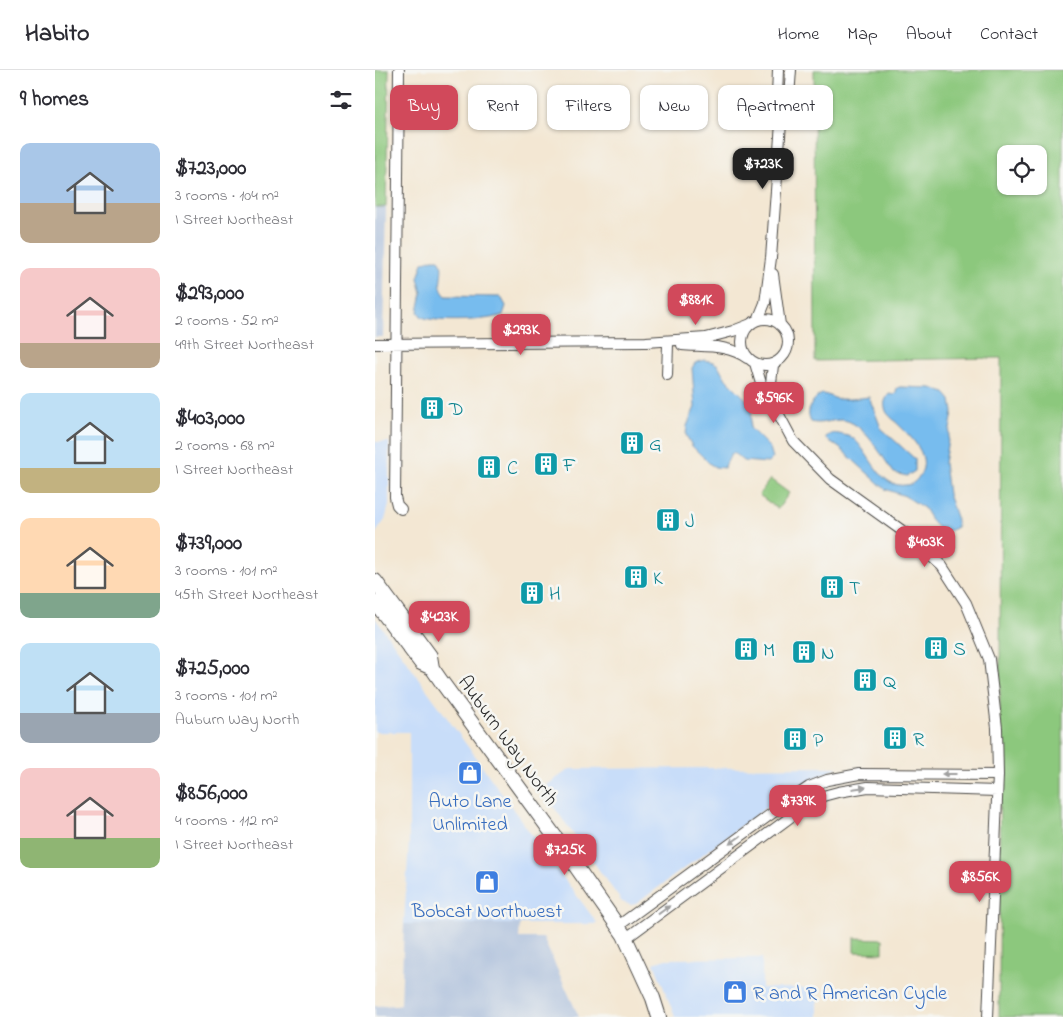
<!DOCTYPE html>
<meta charset="utf-8">
<style>
body{margin:0;font-family:"Indie Flower",sans-serif;background:#f7f7f7;color:#2b2b33;height:100vh;display:flex;flex-direction:column;font-size:19px;white-space:nowrap}
*{box-sizing:border-box;margin:0}
p{font-size:16px;color:#7c7c81}
.icon{flex:none;width:28px;height:28px;fill:none;stroke:currentColor;stroke-width:2;stroke-linecap:round;stroke-linejoin:round}
.map{position:relative;flex:1;overflow:hidden}
.panel{display:flex;flex-direction:column;background:#fff;width:375px}
.panel>*{flex:none}
.top-card{position:absolute;left:15px;top:15px;width:475px;height:45px;display:flex;gap:10px}
.fabs{position:absolute;left:622px;top:75px;display:grid;gap:10px}
.fabs a{display:grid;place-items:center;width:50px;height:50px;border-radius:10px;background:#fff;box-shadow:0 1px 4px #0004;font-size:25px}
.price{position:absolute;translate:-50% -42px;padding:0 11px;border-radius:10px;background:#d1495b;color:#fff;font-size:16px;line-height:32px;filter:drop-shadow(0 1px 2px #0008)}
.price::after{content:'';position:absolute;left:50%;top:30px;width:15px;height:11px;margin-left:-8px;background:inherit;clip-path:polygon(0 0,100% 0,50% 100%)}
.price.on{background:#222;color:#fff}
ul{padding:0;list-style:none}
li{display:flex;align-items:center;gap:15px;height:125px;padding:0 20px}
li span{display:grid;place-items:center;flex:none;width:140px;height:100px;border-radius:10px;color:#555}
li>.icon{margin-inline-start:auto}
span .icon{width:60px;height:60px;fill:#fffc;stroke-width:1}
li b{font-size:21px}
h2{display:flex;justify-content:space-between;align-items:center;height:60px;padding:0 20px;font-size:21px}
.tag{padding:0 18px;border-radius:10px;background:#fff;box-shadow:0 1px 4px #0004;font-size:18px;line-height:45px}
.tag.on{background:#d1495b;color:#fff}
header{display:flex;align-items:center;gap:30px;box-sizing:border-box;height:70px;padding:0 25px;background:#fff;border-bottom:1px solid #e1e1e2}
header strong{font-size:24px}
nav{display:flex;gap:28px;margin-inline-start:auto;font-size:18px}
main{display:flex;flex:1;min-height:0}
.map>svg:first-child{display:block}
.built{fill:#c8ddf9}
.industrial{fill:#b6c6de}
.green{fill:#8cc87d;stroke:#5c7a54;fill-rule:evenodd}
.water{fill:#77bcee;stroke:#51748c}
.lines{fill:none;stroke-linecap:round;stroke-linejoin:round}
.minor-casing{stroke:#494744;stroke-width:12}
.major-casing{stroke:#494744;stroke-width:16}
.minor{stroke:#fff;stroke-width:10}
.major{stroke:#fff;stroke-width:14}
.oneway{fill:#a0a0a0}
.labels{text-anchor:middle;stroke-width:5;stroke-linejoin:round;paint-order:stroke}
.culture-label{font-size:20px;fill:#0d838f;stroke:#f6f6f2;text-anchor:start}
.street-label{font-size:20px;fill:#2b2b2b;stroke:#f6f6f2}
.shop-label{font-size:20px;fill:#366cbe;stroke:#f6f6f2}
</style>
<header>
<strong>Habito</strong>
<nav><a>Home</a><a>Map</a><a>About</a><a>Contact</a></nav>
</header>
<main>
<section class="panel">
<h2>9 homes<svg class="icon" aria-label="filters" viewBox="0 0 24 24"><path d="M4 7h16M4 17h16"/><circle cx="9" cy="7" r="2"/><circle cx="15" cy="17" r="2"/></svg></h2>
<ul>
<li><span style="background:linear-gradient(#a9c7e8 60%,#b9a48a 0)"><svg class="icon" aria-label="home" viewBox="0 0 24 24"><path d="M3 11l9-7 9 7M6 9v11h12V9"/></svg></span><div><b>$723,000</b><p>3 rooms · 104 m²</p><p>I Street Northeast</p></div></li>
<li><span style="background:linear-gradient(#f6c9c9 75%,#b9a48a 0)"><svg class="icon" aria-label="home" viewBox="0 0 24 24"><path d="M3 11l9-7 9 7M6 9v11h12V9"/></svg></span><div><b>$293,000</b><p>2 rooms · 52 m²</p><p>49th Street Northeast</p></div></li>
<li><span style="background:linear-gradient(#bfe0f5 75%,#c2b280 0)"><svg class="icon" aria-label="home" viewBox="0 0 24 24"><path d="M3 11l9-7 9 7M6 9v11h12V9"/></svg></span><div><b>$403,000</b><p>2 rooms · 68 m²</p><p>I Street Northeast</p></div></li>
<li><span style="background:linear-gradient(#ffd9b3 75%,#7fa58c 0)"><svg class="icon" aria-label="home" viewBox="0 0 24 24"><path d="M3 11l9-7 9 7M6 9v11h12V9"/></svg></span><div><b>$739,000</b><p>3 rooms · 101 m²</p><p>45th Street Northeast</p></div></li>
<li><span style="background:linear-gradient(#bfe0f5 70%,#9aa5b1 0)"><svg class="icon" aria-label="home" viewBox="0 0 24 24"><path d="M3 11l9-7 9 7M6 9v11h12V9"/></svg></span><div><b>$725,000</b><p>3 rooms · 101 m²</p><p>Auburn Way North</p></div></li>
<li><span style="background:linear-gradient(#f6c9c9 70%,#8fb573 0)"><svg class="icon" aria-label="home" viewBox="0 0 24 24"><path d="M3 11l9-7 9 7M6 9v11h12V9"/></svg></span><div><b>$856,000</b><p>4 rooms · 112 m²</p><p>I Street Northeast</p></div></li>
</ul>
</section>
<div class="map">
<svg width="688" height="947" viewBox="0 0 688 947">
<rect width="100%" height="100%" fill="#f6f6f2"/>
<filter id="ink" filterUnits="userSpaceOnUse"><feTurbulence type="fractalNoise" baseFrequency=".02" numOctaves="2"/><feDisplacementMap in="SourceGraphic" scale="10" xChannelSelector="R" yChannelSelector="G"/><feConvolveMatrix kernelMatrix="1 2 1 2 8 2 1 2 1" color-interpolation-filters="sRGB"/></filter>
<filter id="wash" filterUnits="userSpaceOnUse"><feTurbulence type="fractalNoise" baseFrequency=".0096" numOctaves="4" result="noise"/><feDisplacementMap in="SourceGraphic" scale="20" xChannelSelector="R" yChannelSelector="G"/><feGaussianBlur stdDeviation="1.12" result="paint"/><feColorMatrix in="noise" values="0 0 0 0 0 0 0 0 0 0 0 0 0 0 0 0 0 1.4 0 .05"/><feComposite in="paint" operator="in"/></filter>
<g filter="url(#wash)">
<rect width="100%" height="100%" fill="#f3e7d3"/>
<!-- built -->
<path class="built" d="M0 372H14V435L10 450 0 464Z
M0 548 161 771 223 854H29L34 771V662H0Z
M463 697 408 725 261 834 256 835 247 832 166 719 195 699Z
M387 888V918H443V947H300L279 893 291 889Z"/>
<!-- industrial -->
<path class="industrial" d="M0 137H11L8 267H0Z
M29 854H145L144 868H168L204 947H0V936L26 935Z"/>
<!-- green -->
<path class="green" d="M0 0H14L11 137H0Z
M439 0H688V947H624L626 288 440 291ZM631 84H664V116H631Z
M395 409 414 423 403 439 384 425Z
M479 868 508 869V883L479 882Z"/>
<!-- water -->
<path class="water" d="M57 189H64C72 201 59 214 71 226L126 227 131 236 128 245C113 251 61 253 47 247L43 242 47 223 43 208 48 193Z
M329 290 338 292 343 295 351 309 374 332 377 343 375 358 395 378 398 388 393 393 368 391 359 383 356 384 349 398 340 397 335 394 317 376 311 365 312 356 320 337 317 298 320 293Z
M525 317 557 318 570 323 576 330 578 342 569 393 573 424 581 447 582 457 574 461 565 460 558 453 549 438 530 426 510 419 466 379 450 368C455 363 459 363 464 364 469 365 475 366 479 369 495 383 505 419 531 415 536 415 540 412 543 408 562 384 527 360 512 343 508 335 509 331 514 324L519 325 521 323 522 318Z
M447 324C453 324 457 328 463 329 473 330 484 328 494 327L506 358 540 389V401L532 406 519 403C507 387 488 350 466 350 456 350 445 355 436 352 430 341 437 329 447 324Z"/>
</g>
<g filter="url(#ink)">
<g class="lines">
<defs>
<path id="minor" d="M24 0 20 427 22 435 26 439
M407 49 414 27 416 0
M398 204 405 255
M367 272a23 23 0 1 1 46 0a23 23 0 1 1-46 0Z
M383 250 390 233 396 188 406 53 402 26 403 0
M0 274 271 272 331 268 358 261 376 254
M307 275C329 277 353 274 372 288
M380 293 392 334 402 341 396 313 398 295
M292 305 293 274
M402 341 418 371 455 409 529 462 567 496 591 533 614 589 622 658 623 705 613 947
M243 856 418 728 434 717 452 710 484 704 623 705
M250 869 425 740 448 726 463 722 493 717 622 721"/>
<path id="major" d="M0 511 55 586 57 598 66 611 186 775 249 865 278 928 284 947
M0 532 46 593 57 598"/>
</defs>
<!-- minor casing -->
<use href="#minor" class="minor-casing"/>
<!-- major casing -->
<use href="#major" class="major-casing"/>
<!-- minor -->
<use href="#minor" class="minor"/>
<!-- major -->
<use href="#major" class="major"/>
</g>
<!-- one-way arrows -->
<defs><path id="oneway-solid" d="M-6-.8H1V-3.2L6.5 0L1 3.2V.8H-6Z" transform="scale(1.25)"/></defs>
<g class="oneway">
<use href="#oneway-solid" transform="translate(574 704) rotate(180)"/>
<use href="#oneway-solid" transform="translate(484 718) rotate(-7)"/>
<use href="#oneway-solid" transform="translate(360 770) rotate(144)"/>
<use href="#oneway-solid" transform="translate(289 840) rotate(-36)"/>
</g>
</g>
<!-- icons -->
<defs>
<symbol id="building-square" viewBox="-11 -11 22 22"><rect x="-9" y="-9" width="18" height="18" rx="4" fill="#0f9aa8" stroke="#f6f6f2"/><path d="M-4-6H4V6H1V3H-1V6H-4ZM-2.5-4.3h1.7v1.8h-1.7ZM.8-4.3h1.7v1.8H.8ZM-2.5-1h1.7V.8h-1.7ZM.8-1h1.7V.8H.8Z" fill="#fff"/></symbol>
<symbol id="shop-square" viewBox="-11 -11 22 22"><rect x="-9" y="-9" width="18" height="18" rx="4" fill="#3f7fe0" stroke="#f6f6f2"/><path d="M-5-2.5h2.3a2.7 3.5 0 0 1 5.4 0H5L5.5 6h-11ZM-1.5-2.5h3a1.5 2.3 0 0 0-3 0Z" fill="#fff"/></symbol>
</defs>
<g fill-rule="evenodd">
<use href="#building-square" x="43" y="324" width="28" height="28"/>
<use href="#building-square" x="243" y="359" width="28" height="28"/>
<use href="#building-square" x="157" y="380" width="28" height="28"/>
<use href="#building-square" x="100" y="383" width="28" height="28"/>
<use href="#building-square" x="279" y="436" width="28" height="28"/>
<use href="#building-square" x="247" y="493" width="28" height="28"/>
<use href="#building-square" x="443" y="503" width="28" height="28"/>
<use href="#building-square" x="143" y="509" width="28" height="28"/>
<use href="#building-square" x="547" y="564" width="28" height="28"/>
<use href="#building-square" x="357" y="565" width="28" height="28"/>
<use href="#building-square" x="415" y="568" width="28" height="28"/>
<use href="#building-square" x="476" y="596" width="28" height="28"/>
<use href="#building-square" x="506" y="654" width="28" height="28"/>
<use href="#building-square" x="406" y="655" width="28" height="28"/>
<use href="#shop-square" x="81" y="689" width="28" height="28"/>
<use href="#shop-square" x="98" y="798" width="28" height="28"/>
<use href="#shop-square" x="346" y="908" width="28" height="28"/>
</g>
<g class="labels">
<!-- culture labels -->
<g class="culture-label">
<text x="74" y="345">D</text>
<text x="274" y="380">G</text>
<text x="188" y="401">F</text>
<text x="132" y="404">C</text>
<text x="310" y="457">J</text>
<text x="278" y="514">K</text>
<text x="474" y="524">T</text>
<text x="174" y="530">H</text>
<text x="578" y="585">S</text>
<text x="388" y="586">M</text>
<text x="446" y="589">N</text>
<text x="508" y="617">Q</text>
<text x="538" y="675">R</text>
<text x="438" y="676">P</text>
</g>
<!-- street labels -->
<g class="street-label">
<text transform="translate(134 670) rotate(54)" y="7">Auburn Way North</text>
</g>
<!-- shop labels -->
<g class="shop-label">
<text x="95" y="737">Auto Lane<tspan x="95" dy="23">Unlimited</tspan></text>
<text x="112" y="847">Bobcat Northwest</text>
<text x="378" y="929" text-anchor="start">R and R American Cycle</text>
</g>
</g>
</svg>
<div class="fabs">
<a><svg class="icon" aria-label="locate" viewBox="0 0 24 24"><circle cx="12" cy="12" r="6"/><path d="M12 2v4M12 18v4M2 12h4M18 12h4"/></svg></a>
</div>
<b class="price on" style="left:388px;top:120px">$723K</b>
<b class="price" style="left:321px;top:256px">$881K</b>
<b class="price" style="left:146px;top:286px">$293K</b>
<b class="price" style="left:399px;top:354px">$596K</b>
<b class="price" style="left:550px;top:498px">$403K</b>
<b class="price" style="left:64px;top:573px">$423K</b>
<b class="price" style="left:423px;top:757px">$739K</b>
<b class="price" style="left:190px;top:806px">$725K</b>
<b class="price" style="left:605px;top:833px">$856K</b>
<div class="top-card">
<a class="tag on">Buy</a>
<a class="tag">Rent</a>
<a class="tag">Filters</a>
<a class="tag">New</a>
<a class="tag">Apartment</a>
</div>
</div>
</main>
